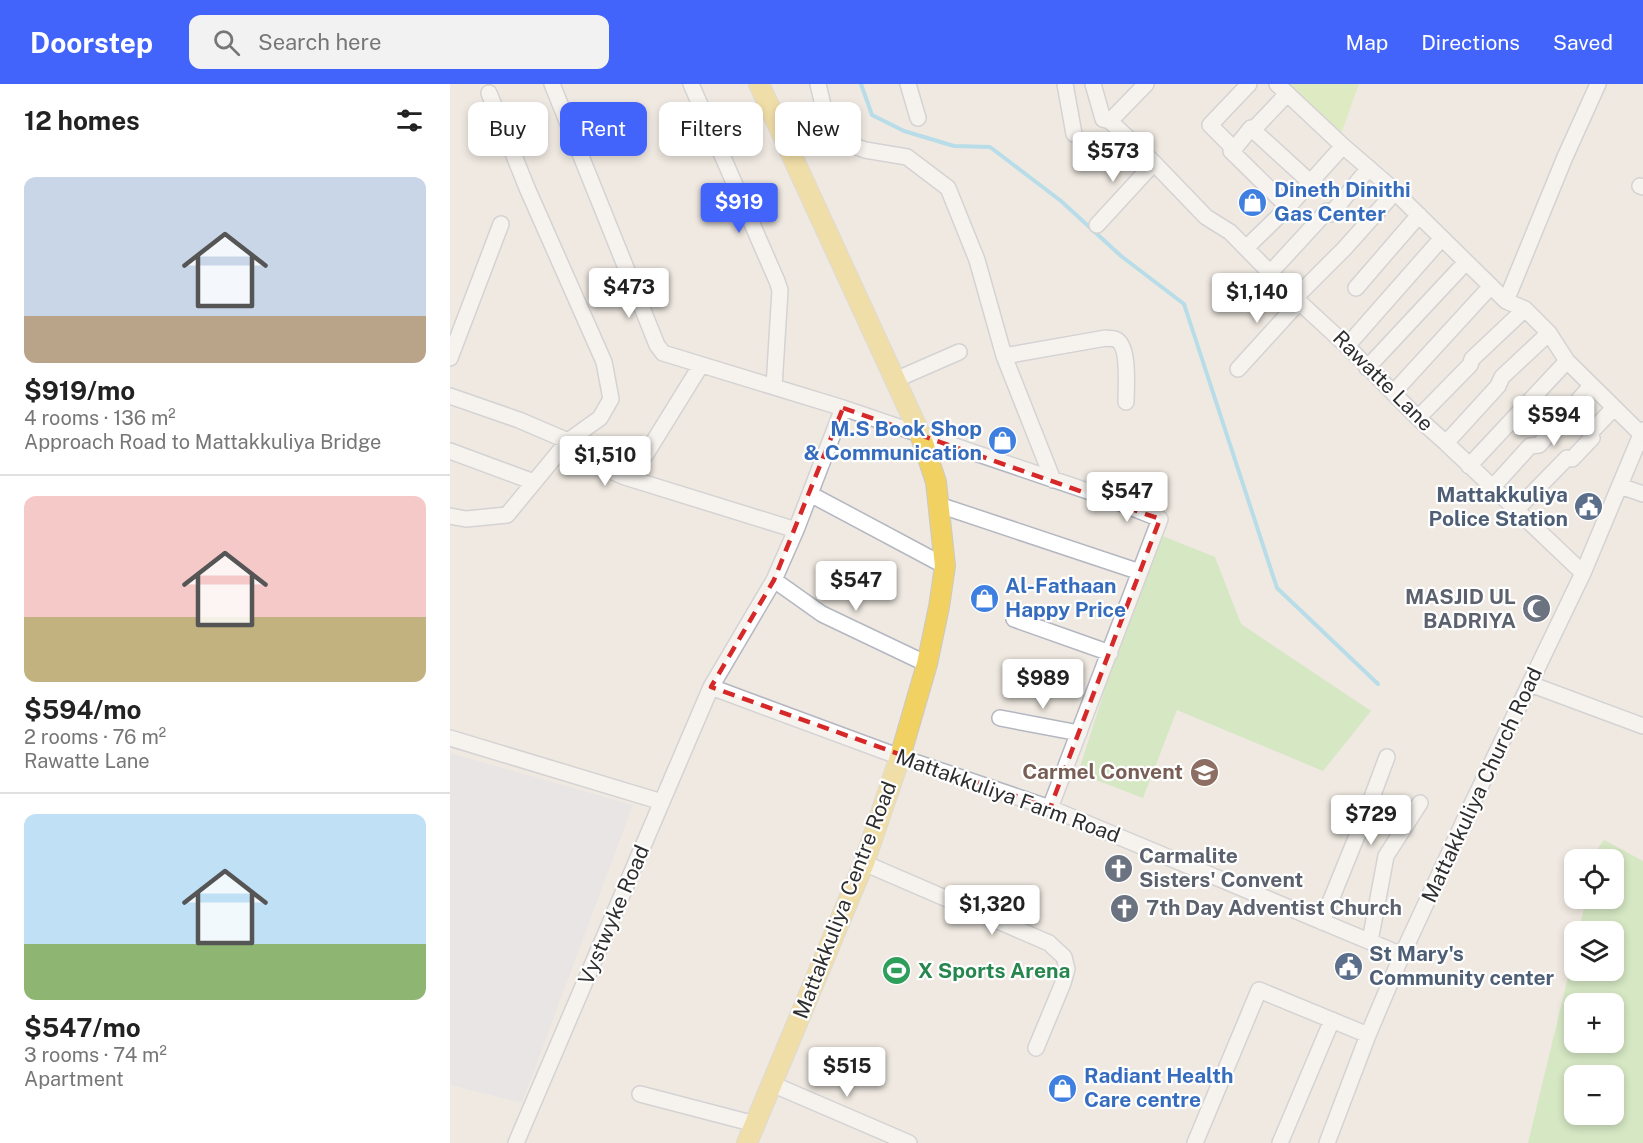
<!DOCTYPE html>
<meta charset="utf-8">
<style>
body{margin:0;font-family:"Public Sans",sans-serif;background:#f2f2f2;color:#222;height:100vh;display:flex;flex-direction:column;font-size:22px;white-space:nowrap}
*{box-sizing:border-box;margin:0}
p{font-size:20px;color:#767676}
.icon{flex:none;width:33px;height:33px;fill:none;stroke:currentColor;stroke-width:2;stroke-linecap:round;stroke-linejoin:round}
.map{position:relative;flex:1;overflow:hidden}
.panel{display:flex;flex-direction:column;background:#fff;width:450px}
.panel>*{flex:none}
.top-card{position:absolute;left:18px;top:18px;width:570px;height:54px;display:flex;gap:12px}
.controls{position:absolute;left:1114px;top:765px;display:grid;gap:12px}
.controls a{display:grid;place-items:center;width:60px;height:60px;border-radius:12px;background:#fff;box-shadow:0 3px 9px #0003;font-size:30px}
.price{position:absolute;translate:-50% -51px;padding:0 14px;border-radius:6px;background:#fff;color:#222;font-size:20px;line-height:39px;filter:drop-shadow(0 2px 3px #0008)}
.price::after{content:'';position:absolute;left:50%;top:36px;width:18px;height:14px;margin-left:-9px;background:inherit;clip-path:polygon(0 0,100% 0,50% 100%)}
.price.on{background:#4264fb;color:#fff}
ul{padding:0;list-style:none}
li{display:grid;align-content:center;gap:12px;height:318px;padding:0 24px}
li+li{border-top:2px solid #e0e0e0}
li span{display:grid;place-items:center;height:186px;border-radius:12px;color:#555}
li>.icon{margin-inline-start:auto}
span .icon{width:108px;height:108px;fill:#fffc;stroke-width:1}
li b{font-size:26px}
h2{display:flex;justify-content:space-between;align-items:center;height:72px;padding:0 24px;font-size:26px}
.chip{padding:0 21px;border-radius:12px;background:#fff;box-shadow:0 3px 9px #0003;font-size:21px;line-height:54px}
.chip.on{background:#4264fb;color:#fff}
header{display:flex;align-items:center;gap:36px;box-sizing:border-box;height:84px;padding:0 30px;background:#4264fb;color:#fff}
header strong{font-size:28px}
nav{display:flex;gap:33px;margin-inline-start:auto;font-size:21px}
.search{width:420px;height:54px;background:#f2f2f2;display:flex;align-items:center;gap:15px;box-sizing:border-box;padding:0 21px;border-radius:12px;color:#767676;font-size:22px}
main{display:flex;flex:1;min-height:0}
.map>svg:first-child{display:block}
.industrial{fill:#e3e1e8}
.green{fill:#b6e59e;fill-rule:evenodd}
.pitch{fill:#c9ec9a}
.lines{fill:none;stroke-linecap:round;stroke-linejoin:round}
.stream{stroke:#75cff0;stroke-width:4}
.minor-casing{stroke:#b4b7c1;stroke-width:18}
.major-casing{stroke:#c9c9c9;stroke-width:22}
.minor{stroke:#fff;stroke-width:15}
.major{stroke:#f2d163;stroke-width:20}
.marked{fill:none;stroke:#d62828;stroke-width:4.5;stroke-dasharray:12 8;stroke-linejoin:round}
.labels{text-anchor:middle;stroke-width:4.5;stroke-linejoin:round;paint-order:stroke}
.shop-label{font-size:21px;font-weight:bold;fill:#366cbe;stroke:#fff;text-anchor:start}
.street-label{font-size:21px;fill:#2e2e2e;stroke:#fff}
.service-label{font-size:21px;font-weight:bold;fill:#4e5e75;stroke:#fff;text-anchor:end}
.worship-label{font-size:21px;font-weight:bold;fill:#5b616d;stroke:#fff;text-anchor:start}
.education-label{font-size:21px;font-weight:bold;fill:#785e54;stroke:#fff;text-anchor:end}
.leisure-label{font-size:21px;font-weight:bold;fill:#27864d;stroke:#fff;text-anchor:start}
</style>
<header>
<strong>Doorstep</strong>
<div class="search"><svg class="icon" aria-label="search" viewBox="0 0 24 24"><circle cx="10" cy="10" r="6"/><path d="M15 15l6 6"/></svg>Search here</div>
<nav><a>Map</a><a>Directions</a><a>Saved</a></nav>
</header>
<main>
<section class="panel">
<h2>12 homes<svg class="icon" aria-label="filters" viewBox="0 0 24 24"><path d="M4 7h16M4 17h16"/><circle cx="9" cy="7" r="2"/><circle cx="15" cy="17" r="2"/></svg></h2>
<ul>
<li><span style="background:linear-gradient(#c9d6e8 75%,#b9a48a 0)"><svg class="icon" aria-label="home" viewBox="0 0 24 24"><path d="M3 11l9-7 9 7M6 9v11h12V9"/></svg></span><div><b>$919/mo</b><p>4 rooms · 136 m²</p><p>Approach Road to Mattakkuliya Bridge</p></div></li>
<li><span style="background:linear-gradient(#f6c9c9 65%,#c2b280 0)"><svg class="icon" aria-label="home" viewBox="0 0 24 24"><path d="M3 11l9-7 9 7M6 9v11h12V9"/></svg></span><div><b>$594/mo</b><p>2 rooms · 76 m²</p><p>Rawatte Lane</p></div></li>
<li><span style="background:linear-gradient(#bfe0f5 70%,#8fb573 0)"><svg class="icon" aria-label="home" viewBox="0 0 24 24"><path d="M3 11l9-7 9 7M6 9v11h12V9"/></svg></span><div><b>$547/mo</b><p>3 rooms · 74 m²</p><p>Apartment</p></div></li>
</ul>
</section>
<div class="map">
<svg width="1193" height="1059" viewBox="0 0 1193 1059">
<rect width="100%" height="100%" fill="#efe9e1"/>
<!-- industrial -->
<path class="industrial" d="M0 669 183 721 72 1019 0 1001Z"/>
<!-- green -->
<path class="green" d="M705 449 765 473 791 540 921 627 873 687 727 626 693 714 628 689Z
M1154 756 1193 777V1059H1078L1125 864V886H1164V848L1129 847 1136 815 1164 814V776L1145 775 1148 764ZM1125 920H1164V958H1125ZM1125 992H1164V1030H1125Z"/>
<!-- pitch -->
<path class="pitch" d="M834 0H909L891 50Z"/>
<g class="lines">
<!-- stream -->
<path class="stream" d="M411 0 422 31 454 47 504 62 540 63 611 117 671 172 734 220 827 504 928 600"/>
<defs>
<path id="minor" d="M102 0 207 261 213 269 393 324 655 413 710 435 600 724
M241 0 327 197 330 206 324 303
M368 0 373 21 382 38 396 59 415 66 457 73 498 104 527 176 554 272 603 396
M458 0 468 34
M615 0 624 50
M643 0 653 35 660 37 704 79 756 133 780 148 845 214 897 262 968 334 996 359 1133 489
M799 0 760 41 784 65 801 44 803 46 837 10
M827 0 893 62 937 100 1056 217 1075 225 1099 249 1117 277 1191 350
M660 37 696 0
M803 46 860 98
M784 65 781 67 838 123
M1190 102 1193 103
M647 141 704 79
M796 164 838 123 893 62
M820 189 877 127 881 130 919 84
M906 204 969 131
M845 214 894 165 945 108
M1056 217 1115 73 1148 0
M897 262 992 154
M554 272 656 254C659 255 662 254 665 255 680 260 676 305 676 318
M0 274 51 140
M917 284 1016 178
M788 285 850 217
M445 296 509 268
M943 309 1041 202
M0 312 69 336 118 357 150 334 161 315 154 278 77 104 39 9
M968 334 1020 281 1022 275 1075 225
M996 359 1048 302 1052 293 1099 249
M0 367 84 398
M1019 382 1117 277
M175 393 196 370 251 281
M1170 402 1193 410
M1042 404 1080 362 1089 361 1141 302
M360 410 495 482
M489 421 690 488
M1066 426 1117 374 1122 375 1142 354 1140 349 1164 324
M0 432 16 435 57 431 118 357 142 379 175 393 346 446
M324 496 372 530 477 580
M564 535 660 569
M1080 600 1193 642
M261 603 450 673 600 724 952 871
M550 634 629 649
M0 654 212 718
M414 779 599 859 614 873 617 885 613 899 586 964
M872 838 915 732 937 673
M920 857 936 772 970 719
M322 1000 459 1059
M190 1010 305 1040
M66 1059 261 603 324 496 346 446 393 324
M745 1059 809 906 918 951
M830 1059 882 936
M877 1059 918 951 952 871 1021 722 1133 489 1193 346"/>
<path id="major" d="M297 1059 414 779 450 673 477 580 489 523 495 482 486 398 470 350 309 0"/>
</defs>
<!-- minor casing -->
<use href="#minor" class="minor-casing"/>
<!-- major casing -->
<use href="#major" class="major-casing"/>
<!-- minor -->
<use href="#minor" class="minor"/>
<!-- major -->
<use href="#major" class="major"/>
</g>
<!-- marked area -->
<path d="M0 0H1193V1059H0ZM393 324 710 435 600 724 261 603 324 496Z" fill="#efe9e1" fill-opacity=".55" fill-rule="evenodd"/>
<path class="marked" d="M393 324 710 435 600 724 261 603 324 496Z"/>
<!-- icons -->
<defs>
<symbol id="shop-disc" viewBox="-11 -11 22 22"><circle r="9.5" fill="#3f7fe0" stroke="#fff"/><path d="M-5-2.5h2.3a2.7 3.5 0 0 1 5.4 0H5L5.5 6h-11ZM-1.5-2.5h3a1.5 2.3 0 0 0-3 0Z" fill="#fff"/></symbol>
<symbol id="civic-disc" viewBox="-11 -11 22 22"><circle r="9.5" fill="#5c6f8a" stroke="#fff"/><path d="M-.6-6.5H3V-4.5H.6V-3L4-1V1h2V6H-6V1h2V-1L-.6-3ZM-1.2 2.5V6h2.4V2.5Z" fill="#fff"/></symbol>
<symbol id="mosque-disc" viewBox="-11 -11 22 22"><circle r="9.5" fill="#6b7280" stroke="#fff"/><path d="M3.5-4.9A6 6 0 1 0 3.5 4.9A5 5 0 1 1 3.5-4.9Z" fill="#fff"/></symbol>
<symbol id="school-disc" viewBox="-11 -11 22 22"><circle r="9.5" fill="#8d6e63" stroke="#fff"/><path d="M0-5L7-2L0 1L-7-2ZM-4 1L0 2.5L4 1V4Q0 6-4 4Z" fill="#fff"/></symbol>
<symbol id="church-disc" viewBox="-11 -11 22 22"><circle r="9.5" fill="#6b7280" stroke="#fff"/><path d="M-1.2-6h2.4v3.5h3.3v2.4h-3.3V6h-2.4V-.1h-3.3v-2.4h3.3Z" fill="#fff"/></symbol>
<symbol id="stadium-disc" viewBox="-11 -11 22 22"><circle r="9.5" fill="#2e9e5b" stroke="#fff"/><path d="M0-5a6.5 5 0 1 0 0 10a6.5 5 0 1 0 0-10ZM-3.5-1.8h7v3.6h-7Z" fill="#fff"/></symbol>
</defs>
<g fill-rule="evenodd">
<use href="#shop-disc" x="786" y="102" width="33" height="33"/>
<use href="#shop-disc" x="536" y="340" width="33" height="33"/>
<use href="#civic-disc" x="1122" y="406" width="33" height="33"/>
<use href="#shop-disc" x="518" y="498" width="33" height="33"/>
<use href="#mosque-disc" x="1070" y="508" width="33" height="33"/>
<use href="#school-disc" x="738" y="672" width="33" height="33"/>
<use href="#church-disc" x="652" y="768" width="33" height="33"/>
<use href="#church-disc" x="658" y="808" width="33" height="33"/>
<use href="#civic-disc" x="882" y="866" width="33" height="33"/>
<use href="#stadium-disc" x="430" y="870" width="33" height="33"/>
<use href="#shop-disc" x="596" y="988" width="33" height="33"/>
</g>
<g class="labels">
<!-- shop labels -->
<g class="shop-label">
<text x="824" y="113">Dineth Dinithi<tspan x="824" dy="24">Gas Center</tspan></text>
<text x="532" y="352" text-anchor="end">M.S Book Shop<tspan x="532" dy="24">&amp; Communication</tspan></text>
<text x="555" y="509">Al-Fathaan<tspan x="555" dy="24">Happy Price</tspan></text>
<text x="634" y="999">Radiant Health<tspan x="634" dy="24">Care centre</tspan></text>
</g>
<!-- street labels -->
<g class="street-label">
<text transform="translate(933 297) rotate(45)" y="7">Rawatte Lane</text>
<text transform="translate(1032 701) rotate(-65)" y="7">Mattakkuliya Church Road</text>
<text transform="translate(558 712) rotate(20)" y="7">Mattakkuliya Farm Road</text>
<text transform="translate(395 816) rotate(-69)" y="7">Mattakkuliya Centre Road</text>
<text transform="translate(164 831) rotate(-67)" y="7">Vystwyke Road</text>
</g>
<!-- service labels -->
<g class="service-label">
<text x="1118" y="418">Mattakkuliya<tspan x="1118" dy="24">Police Station</tspan></text>
<text x="919" y="877" text-anchor="start">St Mary's<tspan x="919" dy="24">Community center</tspan></text>
</g>
<!-- worship labels -->
<g class="worship-label">
<text x="1066" y="520" text-anchor="end">MASJID UL<tspan x="1066" dy="24">BADRIYA</tspan></text>
<text x="689" y="779">Carmalite<tspan x="689" dy="24">Sisters' Convent</tspan></text>
<text x="696" y="831">7th Day Adventist Church</text>
</g>
<!-- education labels -->
<g class="education-label">
<text x="733" y="695">Carmel Convent</text>
</g>
<!-- leisure labels -->
<g class="leisure-label">
<text x="468" y="894">X Sports Arena</text>
</g>
</g>
</svg>
<div class="controls">
<a><svg class="icon" aria-label="locate" viewBox="0 0 24 24"><circle cx="12" cy="12" r="6"/><path d="M12 2v4M12 18v4M2 12h4M18 12h4"/></svg></a>
<a><svg class="icon" aria-label="layers" viewBox="0 0 24 24"><path d="M12 4l9 5-9 5-9-5zM3 14l9 5 9-5"/></svg></a>
<a>+</a>
<a>−</a>
</div>
<b class="price" style="left:663px;top:99px">$573</b>
<b class="price on" style="left:289px;top:150px">$919</b>
<b class="price" style="left:179px;top:235px">$473</b>
<b class="price" style="left:807px;top:240px">$1,140</b>
<b class="price" style="left:1104px;top:363px">$594</b>
<b class="price" style="left:155px;top:403px">$1,510</b>
<b class="price" style="left:677px;top:439px">$547</b>
<b class="price" style="left:406px;top:528px">$547</b>
<b class="price" style="left:593px;top:626px">$989</b>
<b class="price" style="left:921px;top:762px">$729</b>
<b class="price" style="left:542px;top:852px">$1,320</b>
<b class="price" style="left:397px;top:1014px">$515</b>
<div class="top-card">
<a class="chip">Buy</a>
<a class="chip on">Rent</a>
<a class="chip">Filters</a>
<a class="chip">New</a>
</div>
</div>
</main>
